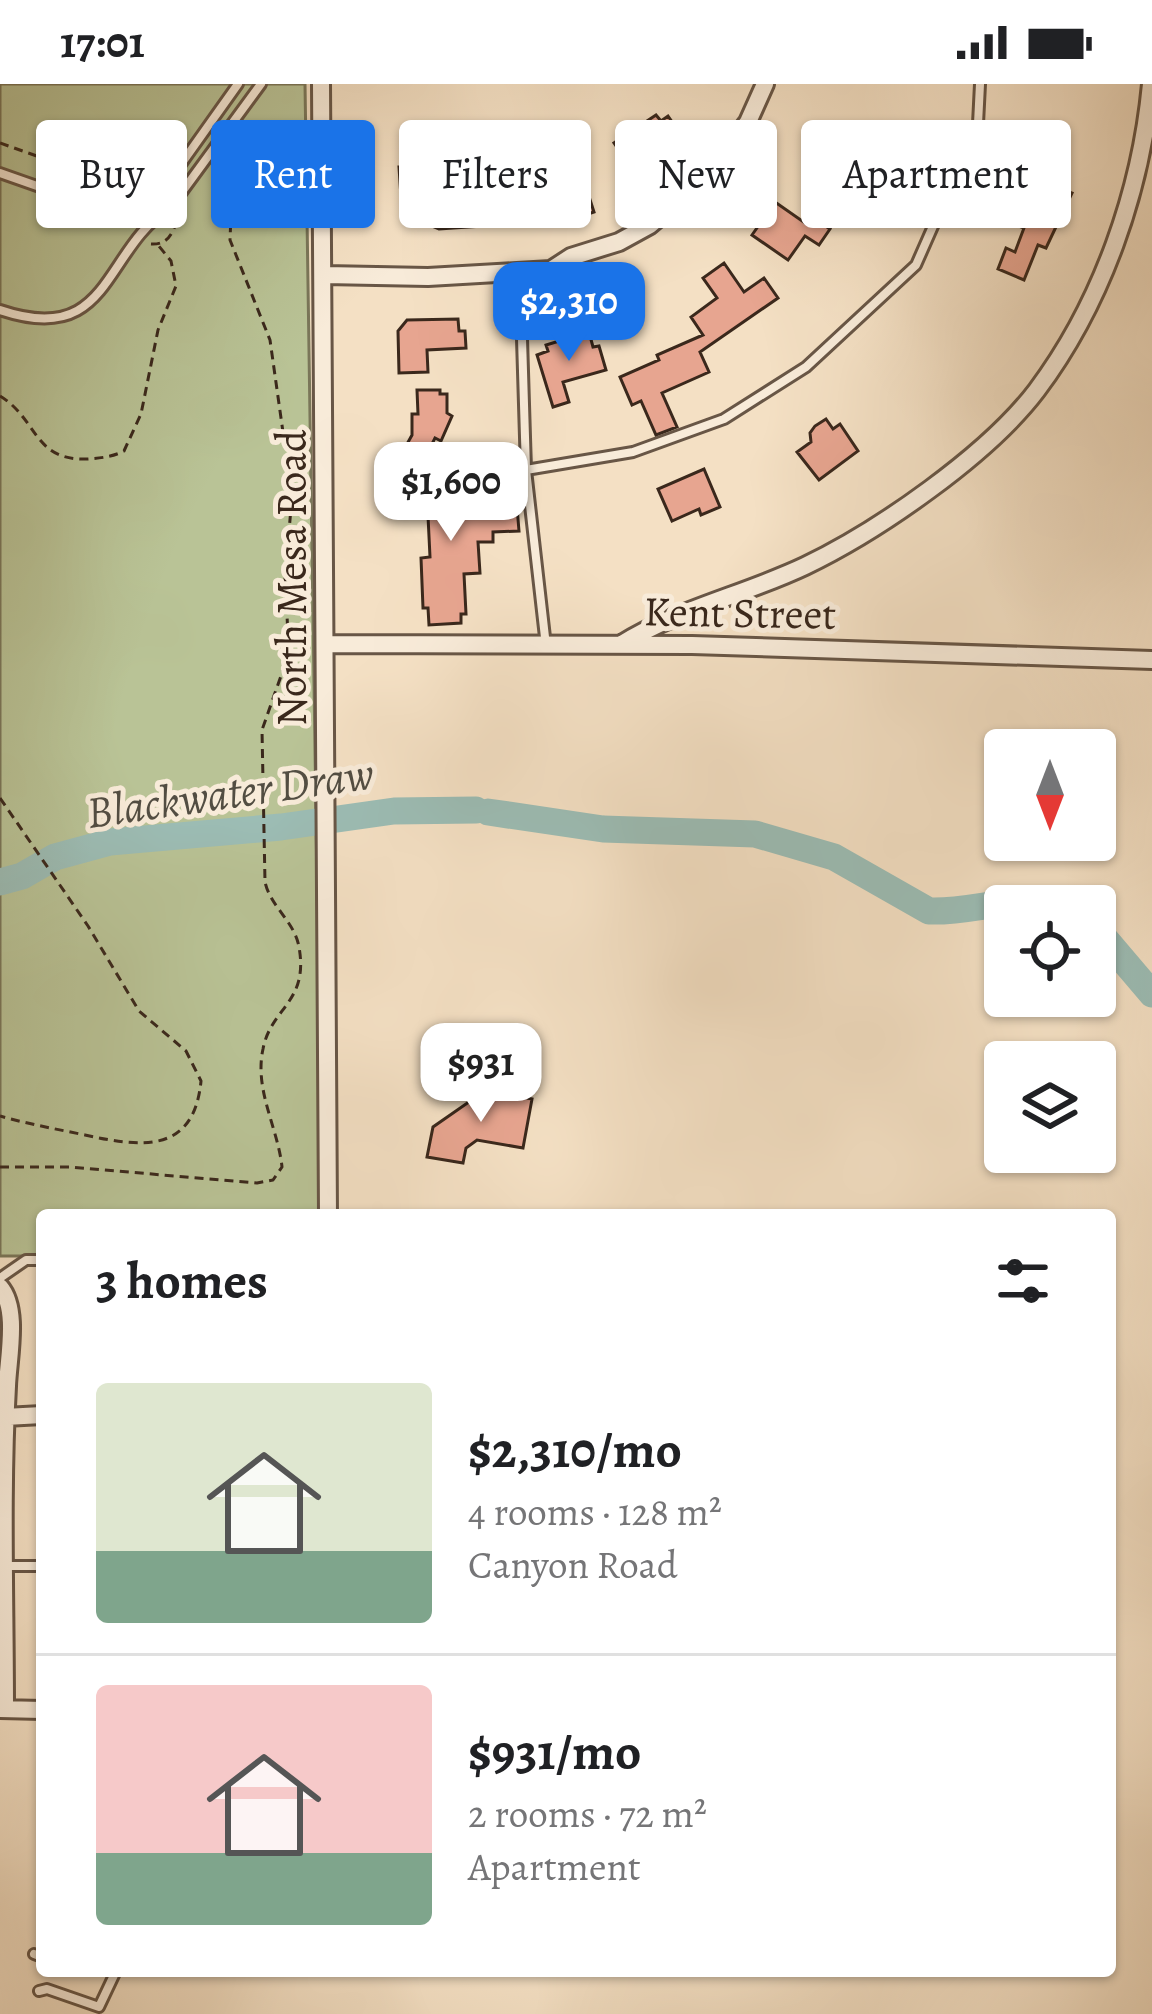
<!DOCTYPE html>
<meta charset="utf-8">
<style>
body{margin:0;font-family:Alegreya,serif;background:#f2f2f2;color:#202124;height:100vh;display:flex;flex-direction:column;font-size:45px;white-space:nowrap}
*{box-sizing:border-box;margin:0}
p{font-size:39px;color:#757577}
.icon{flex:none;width:66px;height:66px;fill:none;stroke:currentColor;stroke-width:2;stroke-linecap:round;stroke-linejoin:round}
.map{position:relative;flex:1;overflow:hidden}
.sheet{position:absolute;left:36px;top:1125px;width:1080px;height:768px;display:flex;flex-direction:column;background:#fff;border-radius:12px;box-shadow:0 3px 9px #0004}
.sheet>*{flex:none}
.guide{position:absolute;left:36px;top:36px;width:1080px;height:108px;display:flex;gap:24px}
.needle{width:78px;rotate:180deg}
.controls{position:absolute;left:984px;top:645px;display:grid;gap:24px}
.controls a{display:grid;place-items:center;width:132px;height:132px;border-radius:12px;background:#fff;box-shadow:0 3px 9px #0004;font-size:60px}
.price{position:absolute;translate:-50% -102px;padding:0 27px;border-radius:24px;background:#fff;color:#222;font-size:39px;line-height:78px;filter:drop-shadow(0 3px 6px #0008)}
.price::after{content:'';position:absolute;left:50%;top:72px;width:36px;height:27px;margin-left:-18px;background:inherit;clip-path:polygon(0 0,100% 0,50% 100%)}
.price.current{background:#1a73e8;color:#fff}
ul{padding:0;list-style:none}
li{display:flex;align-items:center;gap:36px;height:300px;padding:0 60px}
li+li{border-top:3px solid #e0e0e0}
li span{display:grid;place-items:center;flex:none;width:336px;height:240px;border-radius:12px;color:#555}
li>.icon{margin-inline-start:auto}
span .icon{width:144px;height:144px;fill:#fffc;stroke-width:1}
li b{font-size:51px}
h2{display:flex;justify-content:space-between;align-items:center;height:144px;padding:0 60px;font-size:51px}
.chip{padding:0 42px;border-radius:12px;background:#fff;box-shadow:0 3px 9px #0004;font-size:42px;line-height:108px}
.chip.current{background:#1a73e8;color:#fff}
.status{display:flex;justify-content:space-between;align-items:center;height:84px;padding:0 60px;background:#fff;direction:ltr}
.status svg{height:33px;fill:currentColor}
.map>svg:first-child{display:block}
.green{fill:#b9c396;stroke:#7a7659;stroke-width:3}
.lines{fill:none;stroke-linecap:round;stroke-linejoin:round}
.river{stroke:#9cbdb5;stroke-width:27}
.building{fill:#e7a590;stroke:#3a281c;stroke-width:3}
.lane-casing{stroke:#685646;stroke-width:14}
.street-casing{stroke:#685646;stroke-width:22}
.path{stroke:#3a281c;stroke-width:3;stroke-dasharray:9 6;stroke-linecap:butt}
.lane{stroke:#f8ebd9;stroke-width:8}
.street{stroke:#f8ebd9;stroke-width:16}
.labels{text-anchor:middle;stroke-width:10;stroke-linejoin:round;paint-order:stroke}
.street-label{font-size:42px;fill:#3a281c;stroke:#f8ebd9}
.water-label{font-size:45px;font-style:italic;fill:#524d42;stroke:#f8ebd9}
</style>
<div class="status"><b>17:01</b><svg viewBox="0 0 49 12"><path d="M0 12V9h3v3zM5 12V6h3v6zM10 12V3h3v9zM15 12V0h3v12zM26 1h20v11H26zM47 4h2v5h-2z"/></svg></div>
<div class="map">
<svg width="1152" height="1930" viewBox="0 0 1152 1930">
<rect width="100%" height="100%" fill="#f4e0c4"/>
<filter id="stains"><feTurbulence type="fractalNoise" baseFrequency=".00167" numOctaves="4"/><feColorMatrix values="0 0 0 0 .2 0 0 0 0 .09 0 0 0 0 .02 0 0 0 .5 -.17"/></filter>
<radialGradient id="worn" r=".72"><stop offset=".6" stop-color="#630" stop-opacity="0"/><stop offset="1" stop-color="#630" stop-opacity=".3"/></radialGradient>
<!-- green -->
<path class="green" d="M0 0H305L322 1131H42V1172H0Z"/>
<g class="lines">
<!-- river -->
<path class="river" d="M488 728 603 745 755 750 834 773 929 827C974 829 1015 809 1060 822
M0 798 22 792 55 773 110 758 281 743 394 727 476 726
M1095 843 1152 910"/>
</g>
<!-- building -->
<path class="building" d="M656 31 661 37 668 32 684 55 657 76 660 85 639 95 614 59Z
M866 56 907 77 896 97 915 107 908 120 903 118 899 126 880 116 884 109 840 82 851 60 859 64Z
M574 66 594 128 555 141 553 137 543 140 533 112 555 105 549 89 561 85 557 72Z
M436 71 444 72 442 119H482V142L439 145 425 139 409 138V127L402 128 399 83H404V72Z
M1032 93 1072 109 1046 164 1038 161 1024 196 998 185 1006 164 1015 168 1024 144 1007 138 1017 111 1024 114Z
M775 118 805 139 810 132 830 145 819 161 805 152 788 176 752 151Z
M724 179 744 208 764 194 778 214 700 268 709 288 662 309 677 343 656 351 641 317 632 321 620 293 659 276 657 271 703 251 691 233 717 214 703 194Z
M458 235 459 247H465L466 264 427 266 428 288 399 289 398 247 407 236Z
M589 248 593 263 599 262 606 286 563 298 569 318 553 323 537 271 548 267 546 261Z
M417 306H440V310H447V329L452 332 441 357 435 354 427 370 407 360 412 351V330H418Z
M826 335 833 345 840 340 858 367 819 396 797 368 811 358 810 349 815 342Z
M704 385 720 423 701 431 699 425 672 437 658 405Z
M451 387 458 430 517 423 519 447 493 448V458H478L480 489 464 490 466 530H461V539L429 541 428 524H423L421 474 430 473 428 432 401 431 400 404 435 402 434 388Z
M480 1005 532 1015 523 1064 477 1056 466 1064 463 1079 427 1073 433 1043 479 1011Z"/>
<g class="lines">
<defs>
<path id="lane" d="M0 89 148 141
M154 134 157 114 238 0
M520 189 526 386 546 562
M0 226C112 264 102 166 171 123L261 0
M526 386 633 368 724 335 806 283 916 181 978 40 980 0
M0 1194 26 1176H42
M7 1482H42
M34 1870 42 1873
M39 1907 47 1905 99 1923 116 1887"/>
<path id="street" d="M321 0 328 1131
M325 191 428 193 551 186 571 173 619 158 650 141 705 94 748 38 765 0
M327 560 692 561 1152 576
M620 561C677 525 744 511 805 482 878 447 988 371 1037 306 1102 219 1141 107 1151 0
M0 1203C19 1225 8 1274 7 1302 1 1409 5 1518 5 1625
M5 1333 42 1331
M0 1625 42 1626"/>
</defs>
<!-- lane casing -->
<use href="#lane" class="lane-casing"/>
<!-- street casing -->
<use href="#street" class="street-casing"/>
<!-- path -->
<path class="path" d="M0 59 144 110
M151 160C170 161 173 147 179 131
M0 312C38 335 33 377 87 375 101 374 112 373 124 367L141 330 158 246 176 202 171 177 158 161
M0 714 88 842 139 927 186 967 201 997C194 1071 140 1063 85 1051 56 1045 28 1040 0 1032
M0 1083H69L257 1099 273 1096 282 1083C278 1044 254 1006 263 965 271 923 309 919 299 863 295 838 270 822 265 798L262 646 289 569 285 495 292 412 270 256 230 156 233 82 226 75 219 76"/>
<!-- lane -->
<use href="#lane" class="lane"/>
<!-- street -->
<use href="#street" class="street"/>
</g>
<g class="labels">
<!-- street labels -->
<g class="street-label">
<text transform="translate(291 494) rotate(-90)" y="15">North Mesa Road</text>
<text transform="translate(740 528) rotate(1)" y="15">Kent Street</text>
</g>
<!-- water labels -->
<g class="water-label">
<text transform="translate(230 708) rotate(-8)" y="16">Blackwater Draw</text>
</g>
</g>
<rect width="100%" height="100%" filter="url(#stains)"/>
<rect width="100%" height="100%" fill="url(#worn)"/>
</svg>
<div class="controls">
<a><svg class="needle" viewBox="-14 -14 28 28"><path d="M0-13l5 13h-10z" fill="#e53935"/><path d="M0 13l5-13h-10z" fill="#757577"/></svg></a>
<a><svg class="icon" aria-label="locate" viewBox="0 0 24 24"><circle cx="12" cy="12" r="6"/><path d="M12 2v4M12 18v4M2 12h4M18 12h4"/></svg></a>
<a><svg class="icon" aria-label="layers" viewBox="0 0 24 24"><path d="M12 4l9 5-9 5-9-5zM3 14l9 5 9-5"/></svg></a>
</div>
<b class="price current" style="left:569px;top:280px">$2,310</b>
<b class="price" style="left:451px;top:460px">$1,600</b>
<b class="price" style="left:481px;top:1041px">$931</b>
<div class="guide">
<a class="chip">Buy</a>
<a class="chip current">Rent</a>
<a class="chip">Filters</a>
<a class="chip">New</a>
<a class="chip">Apartment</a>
</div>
<section class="sheet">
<h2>3 homes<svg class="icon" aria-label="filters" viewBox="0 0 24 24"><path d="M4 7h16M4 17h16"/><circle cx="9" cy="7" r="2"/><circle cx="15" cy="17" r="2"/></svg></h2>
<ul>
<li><span style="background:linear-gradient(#dfe7d0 70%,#7fa58c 0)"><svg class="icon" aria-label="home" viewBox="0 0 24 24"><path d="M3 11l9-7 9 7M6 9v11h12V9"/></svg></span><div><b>$2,310/mo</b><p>4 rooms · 128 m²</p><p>Canyon Road</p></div></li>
<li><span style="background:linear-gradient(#f6c9c9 70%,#7fa58c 0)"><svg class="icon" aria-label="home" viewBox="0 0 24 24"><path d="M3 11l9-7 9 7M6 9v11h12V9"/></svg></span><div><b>$931/mo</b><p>2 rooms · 72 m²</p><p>Apartment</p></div></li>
</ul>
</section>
</div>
